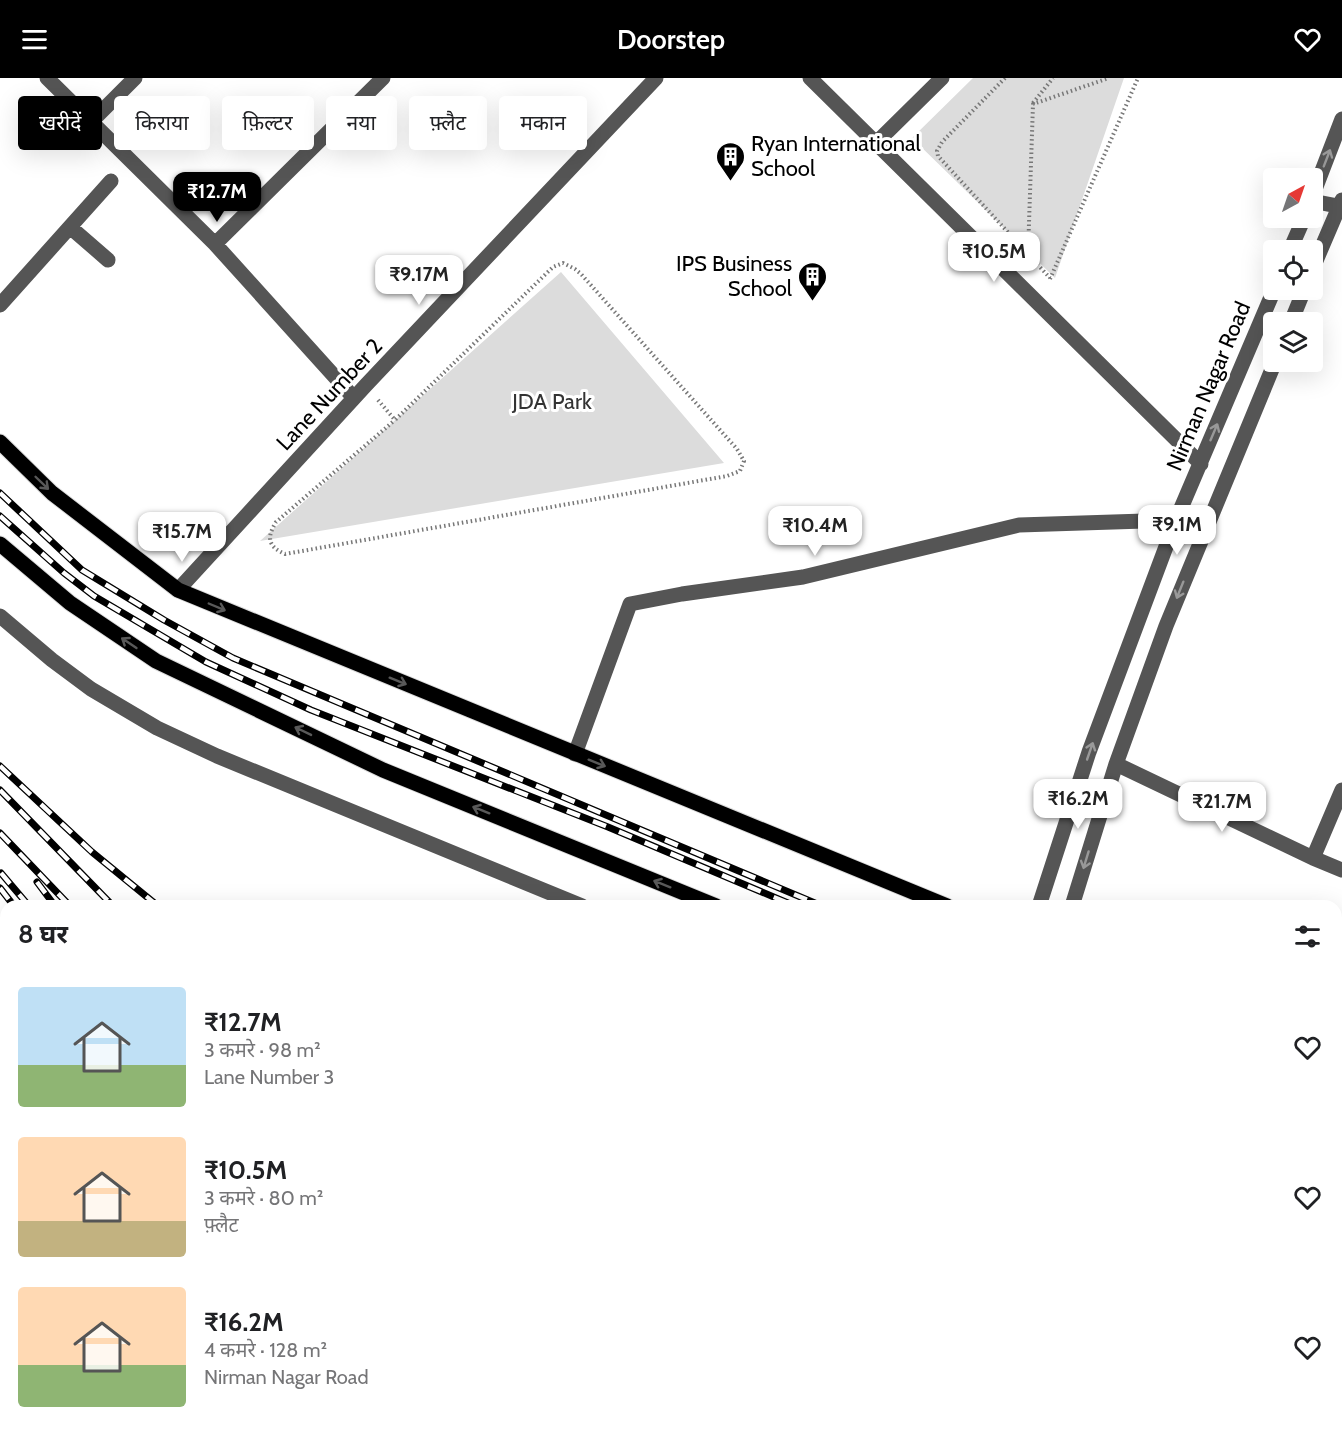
<!DOCTYPE html>
<html lang="hi">
<meta charset="utf-8">
<style>
body{margin:0;font-family:Cabin,"Noto Sans Devanagari",sans-serif;background:#f2f2f2;color:#202124;height:100vh;display:flex;flex-direction:column;font-size:22px;white-space:nowrap}
*{box-sizing:border-box;margin:0}
p{font-size:20px;color:#757577}
.icon{flex:none;width:33px;height:33px;fill:none;stroke:currentColor;stroke-width:2;stroke-linecap:round;stroke-linejoin:round}
.map{position:relative;flex:1;overflow:hidden}
.sheet{position:absolute;left:0px;top:822px;width:1342px;height:534px;display:flex;flex-direction:column;background:#fff;border-radius:18px 18px 0 0;box-shadow:0 6px 24px #0002}
.sheet>*{flex:none}
.top-card{position:absolute;left:18px;top:18px;width:600px;height:54px;display:flex;gap:12px}
.needle{width:39px;rotate:40deg}
.buttons{position:absolute;left:1263px;top:90px;display:grid;gap:12px}
.buttons a{display:grid;place-items:center;width:60px;height:60px;border-radius:6px;background:#fff;box-shadow:0 6px 24px #0002;font-size:30px}
.price{position:absolute;translate:-50% -51px;padding:0 14px;border-radius:12px;background:#fff;color:#222;font-size:20px;line-height:39px;filter:drop-shadow(0 2px 3px #0008)}
.price::after{content:'';position:absolute;left:50%;top:36px;width:18px;height:14px;margin-left:-9px;background:inherit;clip-path:polygon(0 0,100% 0,50% 100%)}
.price.selected{background:#000;color:#fff}
ul{padding:0;list-style:none}
li{display:flex;align-items:center;gap:18px;height:150px;padding:0 18px}
li span{display:grid;place-items:center;flex:none;width:168px;height:120px;border-radius:6px;color:#555}
li>.icon{margin-inline-start:auto}
span .icon{width:72px;height:72px;fill:#fffc;stroke-width:1}
li b{font-size:26px}
h2{display:flex;justify-content:space-between;align-items:center;height:72px;padding:0 18px;font-size:26px}
.pill{padding:0 21px;border-radius:6px;background:#fff;box-shadow:0 6px 24px #0002;font-size:21px;line-height:54px}
.pill.selected{background:#000;color:#fff}
header{display:flex;justify-content:space-between;align-items:center;height:78px;padding:0 18px;background:#000;color:#fff;font-size:27px;font-weight:600}
.map>svg:first-child{display:block}
.green{fill:#dcdcdc}
.lines{fill:none;stroke-linecap:round;stroke-linejoin:round}
.major-casing{stroke:#dbdbdb;stroke-width:17}
.path{stroke:#777;stroke-width:4;stroke-dasharray:1.5 3;stroke-linecap:butt}
.minor{stroke:#555;stroke-width:15}
.major{stroke:#000;stroke-width:15}
.rail-casing{stroke:#000;stroke-width:7}
.rail{stroke:#fff;stroke-width:4.5;stroke-dasharray:14;stroke-linecap:butt}
.oneway{stroke:#999}
.oneway2{stroke:#595959}
.labels{text-anchor:middle;stroke-width:6;stroke-linejoin:round;paint-order:stroke}
.poi-label{font-size:22px;fill:#000;stroke:#fff;text-anchor:start}
.street-label{font-size:22px;fill:#000;stroke:#fff}
.park-label{font-size:22px;fill:#333;stroke:#fff}
</style>
<header><svg class="icon" aria-label="menu" viewBox="0 0 24 24"><path d="M4 6h16M4 12h16M4 18h16"/></svg>Doorstep<svg class="icon" aria-label="heart" viewBox="0 0 24 24"><path d="M12 20l-8-8c-3-5 5-10 8-4 3-6 11-1 8 4z"/></svg></header>
<div class="map">
<svg width="1342" height="1356" viewBox="0 0 1342 1356">
<rect width="100%" height="100%" fill="#fff"/>
<!-- green -->
<path class="green" d="M973 0H1124L1055 200 912 60Z
M561 194 724 385 260 463 269 455Z"/>
<g class="lines">
<defs>
<path id="major" d="M0 364 52 415 178 512 947 828
M0 466 70 525 156 583 383 692 716 828
M1336 998 1342 1000
M1336 1088 1342 1090"/>
</defs>
<!-- major casing -->
<use href="#major" class="major-casing"/>
<!-- path -->
<path class="path" d="M1005 0 942 64 937 73 938 78 1050 200
M1033 25 1053 0
M1028 175 1033 26 1109 0
M1050 201 1138 0
M378 322 395 342 553 189 563 185 575 191 581 196 737 371 744 383 740 393 727 398 285 476C267 468 267 459 276 444L395 342"/>
<!-- minor -->
<path class="minor" d="M47 0 215 166 354 320
M810 0 1201 386
M91 44 135 0
M876 65 942 0
M1312 119 1342 41
M1312 123 1342 129
M70 149 108 182
M215 166 383 0
M1290 172 1304 140
M1312 192 1342 122
M0 227 111 103
M1291 244 1304 212
M178 512 366 307 656 0
M0 538 52 582 91 611 157 650 217 678 582 828
M575 676 630 526 682 516 803 499 1019 447 1176 442
M1116 686 1313 780 1342 792
M1313 780 1342 712
M1039 828 1089 674 1176 442 1274 212
M1072 828 1116 686 1166 548 1275 284
M1336 1175 1342 1170
M0 1278 6 1284
M0 1338 6 1344
M12 1350 18 1356
M77 1350 84 1356
M187 1350 193 1356
M1206 1350 1210 1356
M995 1356 1001 1350
M1135 1356 1141 1350"/>
<!-- major -->
<use href="#major" class="major"/>
<defs>
<path id="rail" d="M0 415 82 492 164 542 233 580 822 828
M0 438 64 495 94 518 206 584 311 632 608 749 795 828
M0 688 92 774 158 828
M0 712 113 828
M0 755 70 828
M1 795 29 828
M37 804 55 828
M0 810 14 828
M0 856 6 864
M0 873 6 879
M1336 1045 1342 1047
M1336 1059 1342 1061
M0 1161 6 1168"/>
</defs>
<!-- rail casing -->
<use href="#rail" class="rail-casing"/>
<!-- rail -->
<use href="#rail" class="rail"/>
</g>
<!-- one-way arrows -->
<defs><path id="oneway-shaft" d="M-6 0H5M1.5-3L5.5 0L1.5 3" fill="none" stroke-width="1.6" stroke-linecap="round" stroke-linejoin="round" transform="scale(1.5)"/></defs>
<g class="oneway">
<use href="#oneway-shaft" transform="translate(1327 80) rotate(-69)"/>
<use href="#oneway-shaft" transform="translate(1214 354) rotate(-67)"/>
<use href="#oneway-shaft" transform="translate(1180 512) rotate(112)"/>
<use href="#oneway-shaft" transform="translate(1090 673) rotate(-71)"/>
<use href="#oneway-shaft" transform="translate(1086 782) rotate(107)"/>
</g>
<g class="oneway2">
<use href="#oneway-shaft" transform="translate(42 405) rotate(44)"/>
<use href="#oneway-shaft" transform="translate(217 529) rotate(23)"/>
<use href="#oneway-shaft" transform="translate(129 565) rotate(-146)"/>
<use href="#oneway-shaft" transform="translate(398 603) rotate(22)"/>
<use href="#oneway-shaft" transform="translate(303 653) rotate(-154)"/>
<use href="#oneway-shaft" transform="translate(597 685) rotate(22)"/>
<use href="#oneway-shaft" transform="translate(481 732) rotate(-158)"/>
<use href="#oneway-shaft" transform="translate(662 806) rotate(-158)"/>
</g>
<!-- icons -->
<defs>
<symbol id="building-pin" viewBox="-11 -11 22 30"><path d="M0 17L-7.5 6A9.5 9.5 0 1 1 7.5 6Z" fill="#000" stroke="#fff"/><path d="M-4-6H4V6H1V3H-1V6H-4ZM-2.5-4.3h1.7v1.8h-1.7ZM.8-4.3h1.7v1.8H.8ZM-2.5-1h1.7V.8h-1.7ZM.8-1h1.7V.8H.8Z" fill="#fff"/></symbol>
</defs>
<g fill-rule="evenodd">
<use href="#building-pin" x="714" y="62" width="33" height="45"/>
<use href="#building-pin" x="796" y="182" width="33" height="45"/>
</g>
<g class="labels">
<!-- poi labels -->
<g class="poi-label">
<text x="751" y="73">Ryan International<tspan x="751" dy="25">School</tspan></text>
<text x="792" y="193" text-anchor="end">IPS Business<tspan x="792" dy="25">School</tspan></text>
</g>
<!-- street labels -->
<g class="street-label">
<text transform="translate(1208 308) rotate(-67)" y="8">Nirman Nagar Road</text>
<text transform="translate(329 316) rotate(-47)" y="8">Lane Number 2</text>
</g>
<!-- park labels -->
<g class="park-label">
<text x="552" y="331">JDA Park</text>
</g>
</g>
</svg>
<div class="buttons">
<a><svg class="needle" viewBox="-14 -14 28 28"><path d="M0-13l5 13h-10z" fill="#e53935"/><path d="M0 13l5-13h-10z" fill="#757577"/></svg></a>
<a><svg class="icon" aria-label="locate" viewBox="0 0 24 24"><circle cx="12" cy="12" r="6"/><path d="M12 2v4M12 18v4M2 12h4M18 12h4"/></svg></a>
<a><svg class="icon" aria-label="layers" viewBox="0 0 24 24"><path d="M12 4l9 5-9 5-9-5zM3 14l9 5 9-5"/></svg></a>
</div>
<b class="price selected" style="left:217px;top:145px">₹12.7M</b>
<b class="price" style="left:994px;top:205px">₹10.5M</b>
<b class="price" style="left:419px;top:228px">₹9.17M</b>
<b class="price" style="left:1177px;top:478px">₹9.1M</b>
<b class="price" style="left:815px;top:479px">₹10.4M</b>
<b class="price" style="left:182px;top:485px">₹15.7M</b>
<b class="price" style="left:1078px;top:752px">₹16.2M</b>
<b class="price" style="left:1222px;top:755px">₹21.7M</b>
<div class="top-card">
<a class="pill selected">खरीदें</a>
<a class="pill">किराया</a>
<a class="pill">फ़िल्टर</a>
<a class="pill">नया</a>
<a class="pill">फ़्लैट</a>
<a class="pill">मकान</a>
</div>
<section class="sheet">
<h2>8 घर<svg class="icon" aria-label="filters" viewBox="0 0 24 24"><path d="M4 7h16M4 17h16"/><circle cx="9" cy="7" r="2"/><circle cx="15" cy="17" r="2"/></svg></h2>
<ul>
<li><span style="background:linear-gradient(#bfe0f5 65%,#8fb573 0)"><svg class="icon" aria-label="home" viewBox="0 0 24 24"><path d="M3 11l9-7 9 7M6 9v11h12V9"/></svg></span><div><b>₹12.7M</b><p>3 कमरे · 98 m²</p><p>Lane Number 3</p></div><svg class="icon" aria-label="heart" viewBox="0 0 24 24"><path d="M12 20l-8-8c-3-5 5-10 8-4 3-6 11-1 8 4z"/></svg></li>
<li><span style="background:linear-gradient(#ffd9b3 70%,#c2b280 0)"><svg class="icon" aria-label="home" viewBox="0 0 24 24"><path d="M3 11l9-7 9 7M6 9v11h12V9"/></svg></span><div><b>₹10.5M</b><p>3 कमरे · 80 m²</p><p>फ़्लैट</p></div><svg class="icon" aria-label="heart" viewBox="0 0 24 24"><path d="M12 20l-8-8c-3-5 5-10 8-4 3-6 11-1 8 4z"/></svg></li>
<li><span style="background:linear-gradient(#ffd9b3 65%,#8fb573 0)"><svg class="icon" aria-label="home" viewBox="0 0 24 24"><path d="M3 11l9-7 9 7M6 9v11h12V9"/></svg></span><div><b>₹16.2M</b><p>4 कमरे · 128 m²</p><p>Nirman Nagar Road</p></div><svg class="icon" aria-label="heart" viewBox="0 0 24 24"><path d="M12 20l-8-8c-3-5 5-10 8-4 3-6 11-1 8 4z"/></svg></li>
</ul>
</section>
</div>
